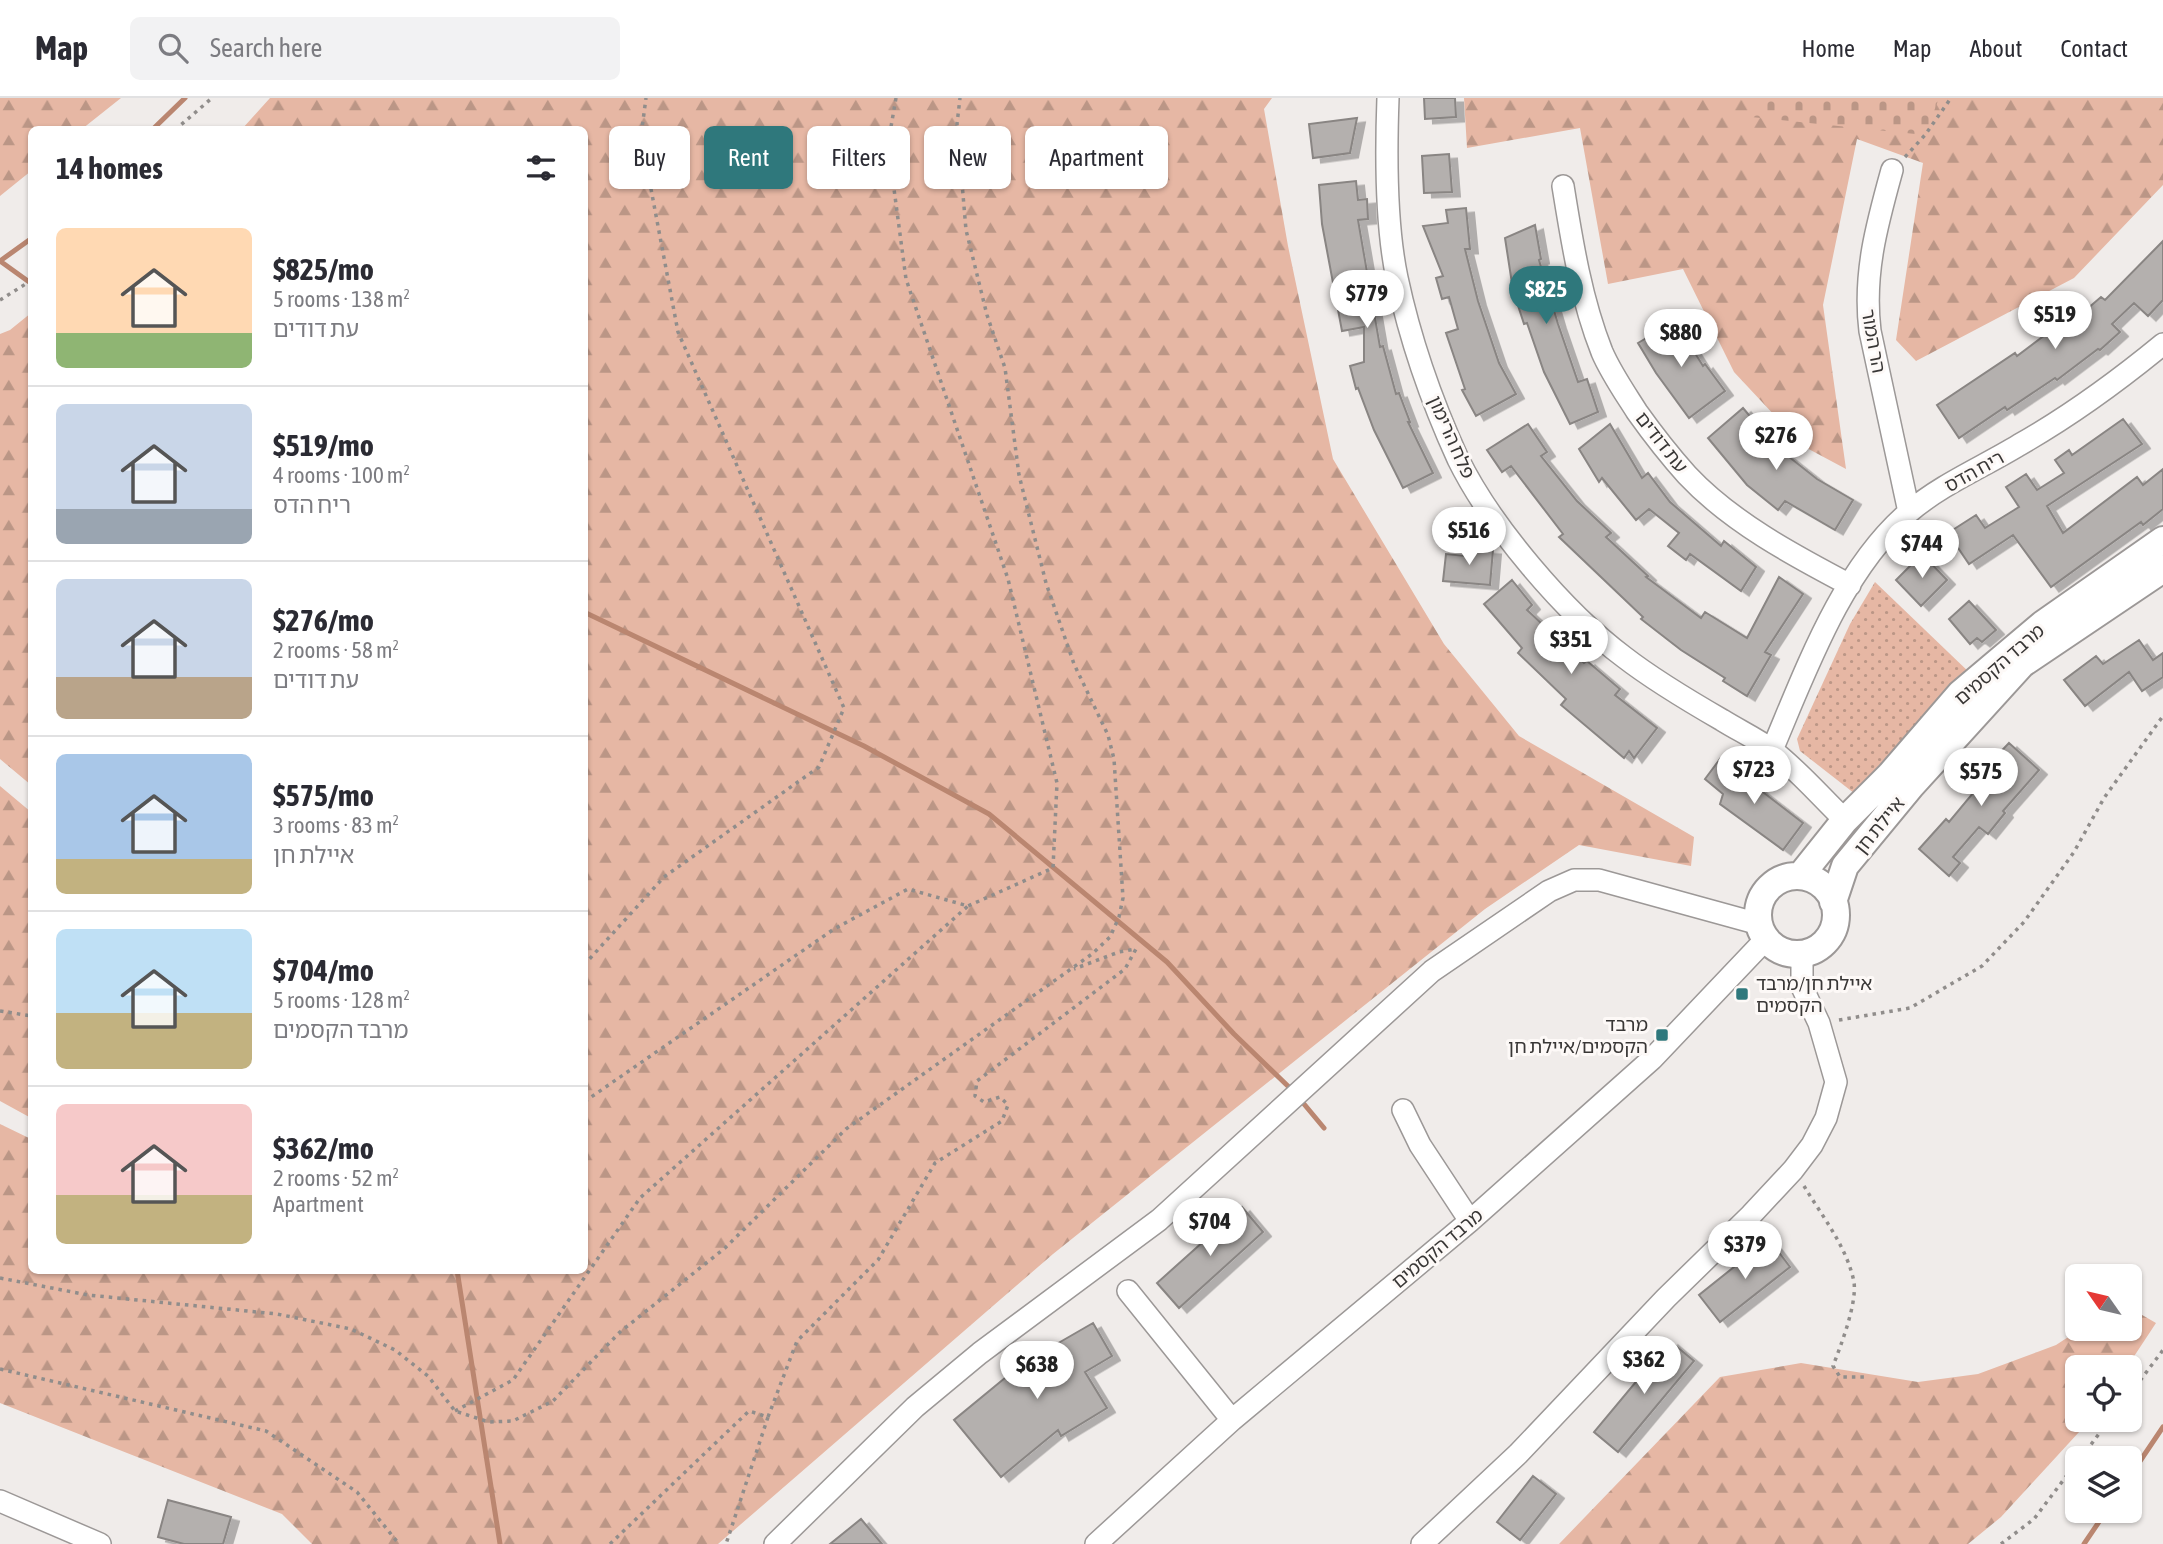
<!DOCTYPE html>
<meta charset="utf-8">
<style>
body{margin:0;font-family:"Asap Condensed","Noto Sans Hebrew",sans-serif;background:#f2f2f3;color:#2b2b33;height:100vh;display:flex;flex-direction:column;font-size:26px;white-space:nowrap}
*{box-sizing:border-box;margin:0}
p{font-size:23px;color:#7c7c81}
.icon{flex:none;width:38px;height:38px;fill:none;stroke:currentColor;stroke-width:2;stroke-linecap:round;stroke-linejoin:round}
.map{position:relative;flex:1;overflow:hidden}
.drawer{position:absolute;left:28px;top:28px;width:560px;height:1148px;display:flex;flex-direction:column;background:#fff;border-radius:10px;box-shadow:0 2px 5px #0004}
.drawer>*{flex:none}
.top-card{position:absolute;left:609px;top:28px;width:665px;height:63px;display:flex;gap:14px}
.needle{width:46px;rotate:304deg}
.controls{position:absolute;left:2065px;top:1166px;display:grid;gap:14px}
.controls a{display:grid;place-items:center;width:77px;height:77px;border-radius:10px;background:#fff;box-shadow:0 2px 5px #0004;font-size:35px}
.price{position:absolute;translate:-50% -60px;padding:0 16px;border-radius:24px;background:#fff;color:#222;font-size:23px;line-height:46px;filter:drop-shadow(0 2px 4px #0008)}
.price::after{content:'';position:absolute;left:50%;top:42px;width:21px;height:16px;margin-left:-10px;background:inherit;clip-path:polygon(0 0,100% 0,50% 100%)}
.price.active{background:#2f787c;color:#fff}
ul{padding:0;list-style:none}
li{display:flex;align-items:center;gap:21px;height:175px;padding:0 28px}
li+li{border-top:2px solid #e1e1e2}
li span{display:grid;place-items:center;flex:none;width:196px;height:140px;border-radius:10px;color:#555}
li>.icon{margin-inline-start:auto}
span .icon{width:84px;height:84px;fill:#fffc;stroke-width:1}
li b{font-size:30px}
h2{display:flex;justify-content:space-between;align-items:center;height:84px;padding:0 28px;font-size:30px}
.tag{padding:0 24px;border-radius:10px;background:#fff;box-shadow:0 2px 5px #0004;font-size:24px;line-height:63px}
.tag.active{background:#2f787c;color:#fff}
header{display:flex;align-items:center;gap:42px;box-sizing:border-box;height:98px;padding:0 35px;background:#fff;border-bottom:2px solid #e1e1e2}
header strong{font-size:33px}
nav{display:flex;gap:38px;margin-inline-start:auto;font-size:24px}
.search{width:490px;height:63px;background:#f2f2f3;display:flex;align-items:center;gap:18px;box-sizing:border-box;padding:0 24px;border-radius:10px;color:#7c7c81;font-size:26px}
.map>svg:first-child{display:block}
.forest{fill:url(#forest-firs)}
.cemetery{fill:url(#cemetery-stones)}
.park{fill:url(#park-dots)}
.lines{fill:none;stroke-linecap:round;stroke-linejoin:round}
.stream{stroke:#ba8670;stroke-width:5}
.building{fill:#b4b0ae;stroke:#898583;stroke-width:2;filter:url(#shadow)}
.minor-casing{stroke:#9c9897;stroke-width:24}
.tertiary-casing{stroke:#9c9897;stroke-width:30}
.path{stroke:#908d8b;stroke-width:3.5;stroke-dasharray:3.5 5;stroke-linecap:butt}
.minor{stroke:#fff;stroke-width:21}
.tertiary{stroke:#fff;stroke-width:26}
.poi-dot{fill:#2f787c;stroke:#fdf9f7;stroke-width:2.5}
.labels{text-anchor:middle;stroke-width:6;stroke-linejoin:round;paint-order:stroke}
.street-label{font-size:19px;fill:#393736;stroke:#fdf9f7}
.poi-label{font-size:19px;fill:#393736;stroke:#fdf9f7;text-anchor:start}
</style>
<header>
<strong>Map</strong>
<div class="search"><svg class="icon" aria-label="search" viewBox="0 0 24 24"><circle cx="10" cy="10" r="6"/><path d="M15 15l6 6"/></svg>Search here</div>
<nav><a>Home</a><a>Map</a><a>About</a><a>Contact</a></nav>
</header>
<div class="map">
<svg width="2163" height="1446" viewBox="0 0 2163 1446">
<defs>
<pattern id="forest-firs" width="22" height="20" patternUnits="userSpaceOnUse" patternTransform="scale(1.75)"><rect width="22" height="20" fill="#e6b7a4"/><path d="M5 1l3.5 6h-7zM16 11l3.5 6h-7z" fill="#bb9686"/></pattern>
<pattern id="cemetery-stones" width="16" height="16" patternUnits="userSpaceOnUse" patternTransform="scale(1.75)"><rect width="16" height="16" fill="#e6b7a4"/><path d="M2 7V4a2 2 0 0 1 4 0v3zM10 15v-3a2 2 0 0 1 4 0v3z" fill="#bb9686"/></pattern>
<pattern id="park-dots" width="8" height="8" patternUnits="userSpaceOnUse" patternTransform="scale(1.75)"><rect width="8" height="8" fill="#e6b7a4"/><path d="M2 2h.1M6 6h.1" fill="none" stroke="#bb9686" stroke-width="1.8" stroke-linecap="round"/></pattern>
<filter id="shadow"><feDropShadow dx="8" dy="4.5" stdDeviation="0" flood-color="#0004"/></filter>
</defs>
<rect width="100%" height="100%" fill="#f0ecea"/>
<!-- forest -->
<path class="forest" d="M0 0H121L82 31 32 32 31 73 0 98Z
M270 0H1272L1264 11 1288 148 1333 361 1444 546 1519 638 1694 739 1691 768 1579 747 1485 811 1053 1156 718 1446H312L282 1416 0 1305V1026L31 1041 32 1172H584V32L242 31Z
M1464 0H2163V87L2074 180 1916 263 1896 242 1923 65 1857 41 1823 207 1846 371 1803 348 1734 274 1683 171 1608 186 1580 30 1467 50Z
M31 215V687L0 661V236L10 232Z
M0 688 31 714V1020L0 1003Z
M2130 1210 2156 1225 2127 1269H2077V1321H2091L2001 1419 1968 1446H1559L1720 1279 1801 1265 1918 1284 1978 1276 2056 1247 2082 1230H2130Z"/>
<!-- cemetery -->
<path class="cemetery" d="M1760 0H1939L1925 37 1751 19Z"/>
<!-- park -->
<path class="park" d="M1875 484 1972 577 1859 699 1800 653 1797 641 1850 526Z"/>
<g class="lines">
<!-- stream -->
<path class="stream" d="M152 32 185 0
M0 163 32 140
M0 163 32 186
M584 514 864 648 989 716 1167 864 1234 936 1293 993
M1299 1000 1324 1030
M457 1172 500 1446
M2130 1378 2163 1329
M2084 1446 2107 1412"/>
</g>
<!-- building -->
<path class="building" d="M1424 0H1455L1456 19 1425 21Z
M1357 20 1350 55 1313 60 1309 26Z
M1449 56 1452 94 1424 95 1422 58Z
M1356 83 1358 102 1367 101 1368 121 1358 122 1380 249 1383 248 1396 296 1399 295 1410 324H1408L1433 375 1403 390 1374 332 1358 290 1356 291 1350 268 1364 264V229L1342 233 1322 126 1319 87Z
M1466 110 1470 151H1465L1478 203 1499 265 1516 296 1476 318 1462 292 1465 291 1446 235 1458 231 1449 199 1442 201 1436 180 1443 178 1423 128 1448 125 1446 112Z
M1535 127 1541 161 1539 162 1558 226 1578 284 1587 281 1598 314 1570 326 1544 274 1527 225 1524 226 1513 192 1505 140Z
M2163 143V202L2148 218 2134 205 2112 226 2120 234 2100 252 2098 251 2057 282 2055 280 2007 312 2005 309 1959 340 1937 307 2015 255 2017 258 2061 225 2065 230 2101 199 2105 202Z
M1675 223 1703 268 1705 266 1725 293 1689 320 1656 275 1638 245Z
M1743 310 1774 347 1817 381 1853 402 1835 432 1785 403 1778 412 1747 387 1708 340Z
M2123 321 2142 346 2047 408 2063 435 2137 379 2143 387 2163 371V411L2143 427 2141 424 2051 489 2013 437 1969 466 1948 435 1976 417 1985 430 2019 409 2006 389 2026 376 2037 392 2064 375 2055 362 2069 352 2072 357Z
M1528 326 1547 354 1541 358 1577 403 1611 435 1606 439 1648 478 1646 479 1701 520 1705 514 1747 540 1779 479 1803 496 1765 554 1771 557 1747 598 1723 583 1725 580 1681 552 1641 521 1643 519 1559 439 1563 436 1511 368 1502 374 1487 352Z
M1610 326 1642 380 1648 375 1670 404 1721 448 1724 443 1756 469 1741 493 1690 456 1686 462 1668 448 1679 435 1649 411 1636 422 1602 380 1599 384 1579 351Z
M1466 450 1493 452 1490 487 1443 483 1446 456 1465 458Z
M1922 456 1947 482 1921 508 1896 482Z
M1512 482 1532 507 1527 512 1584 565 1587 563 1620 591 1615 597 1657 630 1634 660 1629 653 1624 660 1561 607 1566 601 1518 555 1522 550 1484 506Z
M1969 503 1996 532 1982 544 1977 540 1970 546 1949 521Z
M2139 542 2153 562 2163 555V579L2142 593 2129 574 2085 608 2064 582 2096 558 2103 566Z
M2009 645 2039 672 2003 713 2005 715 1988 736 1979 729 1953 759 1960 765 1949 778 1919 751 1946 721 1949 724 1994 670 1989 666Z
M1720 661 1803 725 1783 752 1720 706 1723 696 1705 681Z
M1242 1109 1263 1134 1179 1210 1157 1185Z
M1769 1141 1790 1169 1720 1224 1699 1197Z
M1093 1225 1112 1258 1085 1274 1107 1310 1061 1338 1058 1332 1001 1379 954 1322 1022 1266Z
M1670 1243 1694 1263 1618 1354 1594 1334Z
M1533 1378 1556 1396 1520 1442 1497 1424Z
M168 1402 231 1419 223 1446H184L158 1439Z
M861 1421 882 1446H830Z"/>
<g class="lines">
<defs>
<path id="minor" d="M1388 0C1386 53 1386 128 1397 180 1410 241 1432 304 1458 361 1491 428 1564 514 1624 559 1655 583 1689 603 1722 622 1738 632 1757 641 1772 652 1798 672 1821 699 1845 722
M1892 72C1877 126 1863 176 1870 233L1909 414
M1563 88C1572 144 1581 201 1602 254 1611 275 1625 295 1637 314 1652 335 1669 357 1687 377 1731 424 1793 457 1850 487
M1772 652C1806 572 1842 471 1909 414 1942 386 1983 369 2019 347 2070 318 2118 283 2163 246
M1403 1012 1420 1047 1470 1123
M1128 1193 1232 1322
M0 1403 100 1446
M775 1446 915 1309 980 1255 1159 1122 1432 873 1549 793 1574 782H1599L1759 826
M1096 1446 1232 1322 1470 1123 1652 961 1766 841
M1422 1446 1518 1356 1666 1200 1751 1117 1793 1072 1812 1047 1826 1020 1836 984 1819 925 1802 889V856"/>
<path id="tertiary" d="M1801 777 1845 722 1890 677 1960 596 2043 526 2163 442
M1758 817a39 39 0 1 1 78 0a39 39 0 1 1-78 0Z
M1833 804 1845 768 1911 688 2022 566 2163 471"/>
</defs>
<!-- minor casing -->
<use href="#minor" class="minor-casing"/>
<!-- tertiary casing -->
<use href="#tertiary" class="tertiary-casing"/>
<!-- path -->
<path class="path" d="M896 0 888 46 906 181 1008 481 1057 685 1053 770 968 808
M175 32 212 0
M1905 59 1925 37 1951 0
M0 202 32 182
M584 867 664 779 819 669 844 610 678 234 641 38 646 0
M0 913 32 918
M1839 922 1910 910 1982 868 2024 824 2074 754 2104 700 2163 618
M1804 1088C1822 1118 1847 1149 1854 1184 1857 1206 1841 1247 1833 1268L1840 1279H1868
M0 1180 88 1197 277 1216 351 1231 395 1252 428 1278 455 1313 489 1324 513 1323 553 1303 620 1234 725 1150 846 1031 1092 856 1110 839 1119 819 1123 800 1114 661 1108 637 1074 566 1046 485 1019 377 1005 270 987 217 966 132 957 26 960 0
M0 1271 266 1333 357 1394 399 1446
M2130 1296 2163 1252
M455 1313 513 1282 640 1100 968 808 908 791 834 831 584 1004
M768 1319 797 1243 878 1162 935 1065 1002 1023 1008 1007 1000 999 984 1004 975 998 977 983 1125 871 1136 851 1119 854 1074 871
M2081 1360 2110 1321
M610 1446 749 1313 768 1319 726 1446
M2001 1446 2034 1421 2077 1364"/>
<!-- minor -->
<use href="#minor" class="minor"/>
<!-- tertiary -->
<use href="#tertiary" class="tertiary"/>
</g>
<!-- markers -->
<g class="poi-dot">
<rect x="1735" y="889" width="14" height="14" rx="3.5"/>
<rect x="1655" y="930" width="14" height="14" rx="3.5"/>
</g>
<g class="labels">
<!-- street labels -->
<g class="street-label">
<text transform="translate(1874 243) rotate(80)" y="7">הר המור</text>
<text transform="translate(1452 339) rotate(66)" y="7">פלח הרימון</text>
<text transform="translate(1662 344) rotate(52)" y="7">עת דודים</text>
<text transform="translate(1974 373) rotate(-29)" y="7">ריח הדס</text>
<text transform="translate(1999 566) rotate(-41)" y="7">מרבד הקסמים</text>
<text transform="translate(1879 727) rotate(-51)" y="7">איילת חן</text>
<text transform="translate(1437 1150) rotate(-40)" y="7">מרבד הקסמים</text>
</g>
<!-- poi labels -->
<g class="poi-label">
<text x="1756" y="892">איילת חן/מרבד<tspan x="1756" dy="22">הקסמים</tspan></text>
<text x="1648" y="933" text-anchor="end">מרבד<tspan x="1648" dy="22">הקסמים/איילת חן</tspan></text>
</g>
</g>
</svg>
<div class="controls">
<a><svg class="needle" viewBox="-14 -14 28 28"><path d="M0-13l5 13h-10z" fill="#e53935"/><path d="M0 13l5-13h-10z" fill="#7c7c81"/></svg></a>
<a><svg class="icon" aria-label="locate" viewBox="0 0 24 24"><circle cx="12" cy="12" r="6"/><path d="M12 2v4M12 18v4M2 12h4M18 12h4"/></svg></a>
<a><svg class="icon" aria-label="layers" viewBox="0 0 24 24"><path d="M12 4l9 5-9 5-9-5zM3 14l9 5 9-5"/></svg></a>
</div>
<b class="price active" style="left:1546px;top:228px">$825</b>
<b class="price" style="left:1367px;top:232px">$779</b>
<b class="price" style="left:2055px;top:253px">$519</b>
<b class="price" style="left:1681px;top:271px">$880</b>
<b class="price" style="left:1776px;top:374px">$276</b>
<b class="price" style="left:1469px;top:469px">$516</b>
<b class="price" style="left:1922px;top:482px">$744</b>
<b class="price" style="left:1571px;top:578px">$351</b>
<b class="price" style="left:1754px;top:708px">$723</b>
<b class="price" style="left:1981px;top:710px">$575</b>
<b class="price" style="left:1210px;top:1160px">$704</b>
<b class="price" style="left:1745px;top:1183px">$379</b>
<b class="price" style="left:1644px;top:1298px">$362</b>
<b class="price" style="left:1037px;top:1303px">$638</b>
<div class="top-card">
<a class="tag">Buy</a>
<a class="tag active">Rent</a>
<a class="tag">Filters</a>
<a class="tag">New</a>
<a class="tag">Apartment</a>
</div>
<section class="drawer">
<h2>14 homes<svg class="icon" aria-label="filters" viewBox="0 0 24 24"><path d="M4 7h16M4 17h16"/><circle cx="9" cy="7" r="2"/><circle cx="15" cy="17" r="2"/></svg></h2>
<ul>
<li><span style="background:linear-gradient(#ffd9b3 75%,#8fb573 0)"><svg class="icon" aria-label="home" viewBox="0 0 24 24"><path d="M3 11l9-7 9 7M6 9v11h12V9"/></svg></span><div><b>$825/mo</b><p>5 rooms · 138 m²</p><p>עת דודים</p></div></li>
<li><span style="background:linear-gradient(#c9d6e8 75%,#9aa5b1 0)"><svg class="icon" aria-label="home" viewBox="0 0 24 24"><path d="M3 11l9-7 9 7M6 9v11h12V9"/></svg></span><div><b>$519/mo</b><p>4 rooms · 100 m²</p><p>ריח הדס</p></div></li>
<li><span style="background:linear-gradient(#c9d6e8 70%,#b9a48a 0)"><svg class="icon" aria-label="home" viewBox="0 0 24 24"><path d="M3 11l9-7 9 7M6 9v11h12V9"/></svg></span><div><b>$276/mo</b><p>2 rooms · 58 m²</p><p>עת דודים</p></div></li>
<li><span style="background:linear-gradient(#a9c7e8 75%,#c2b280 0)"><svg class="icon" aria-label="home" viewBox="0 0 24 24"><path d="M3 11l9-7 9 7M6 9v11h12V9"/></svg></span><div><b>$575/mo</b><p>3 rooms · 83 m²</p><p>איילת חן</p></div></li>
<li><span style="background:linear-gradient(#bfe0f5 60%,#c2b280 0)"><svg class="icon" aria-label="home" viewBox="0 0 24 24"><path d="M3 11l9-7 9 7M6 9v11h12V9"/></svg></span><div><b>$704/mo</b><p>5 rooms · 128 m²</p><p>מרבד הקסמים</p></div></li>
<li><span style="background:linear-gradient(#f6c9c9 65%,#c2b280 0)"><svg class="icon" aria-label="home" viewBox="0 0 24 24"><path d="M3 11l9-7 9 7M6 9v11h12V9"/></svg></span><div><b>$362/mo</b><p>2 rooms · 52 m²</p><p>Apartment</p></div></li>
</ul>
</section>
</div>
